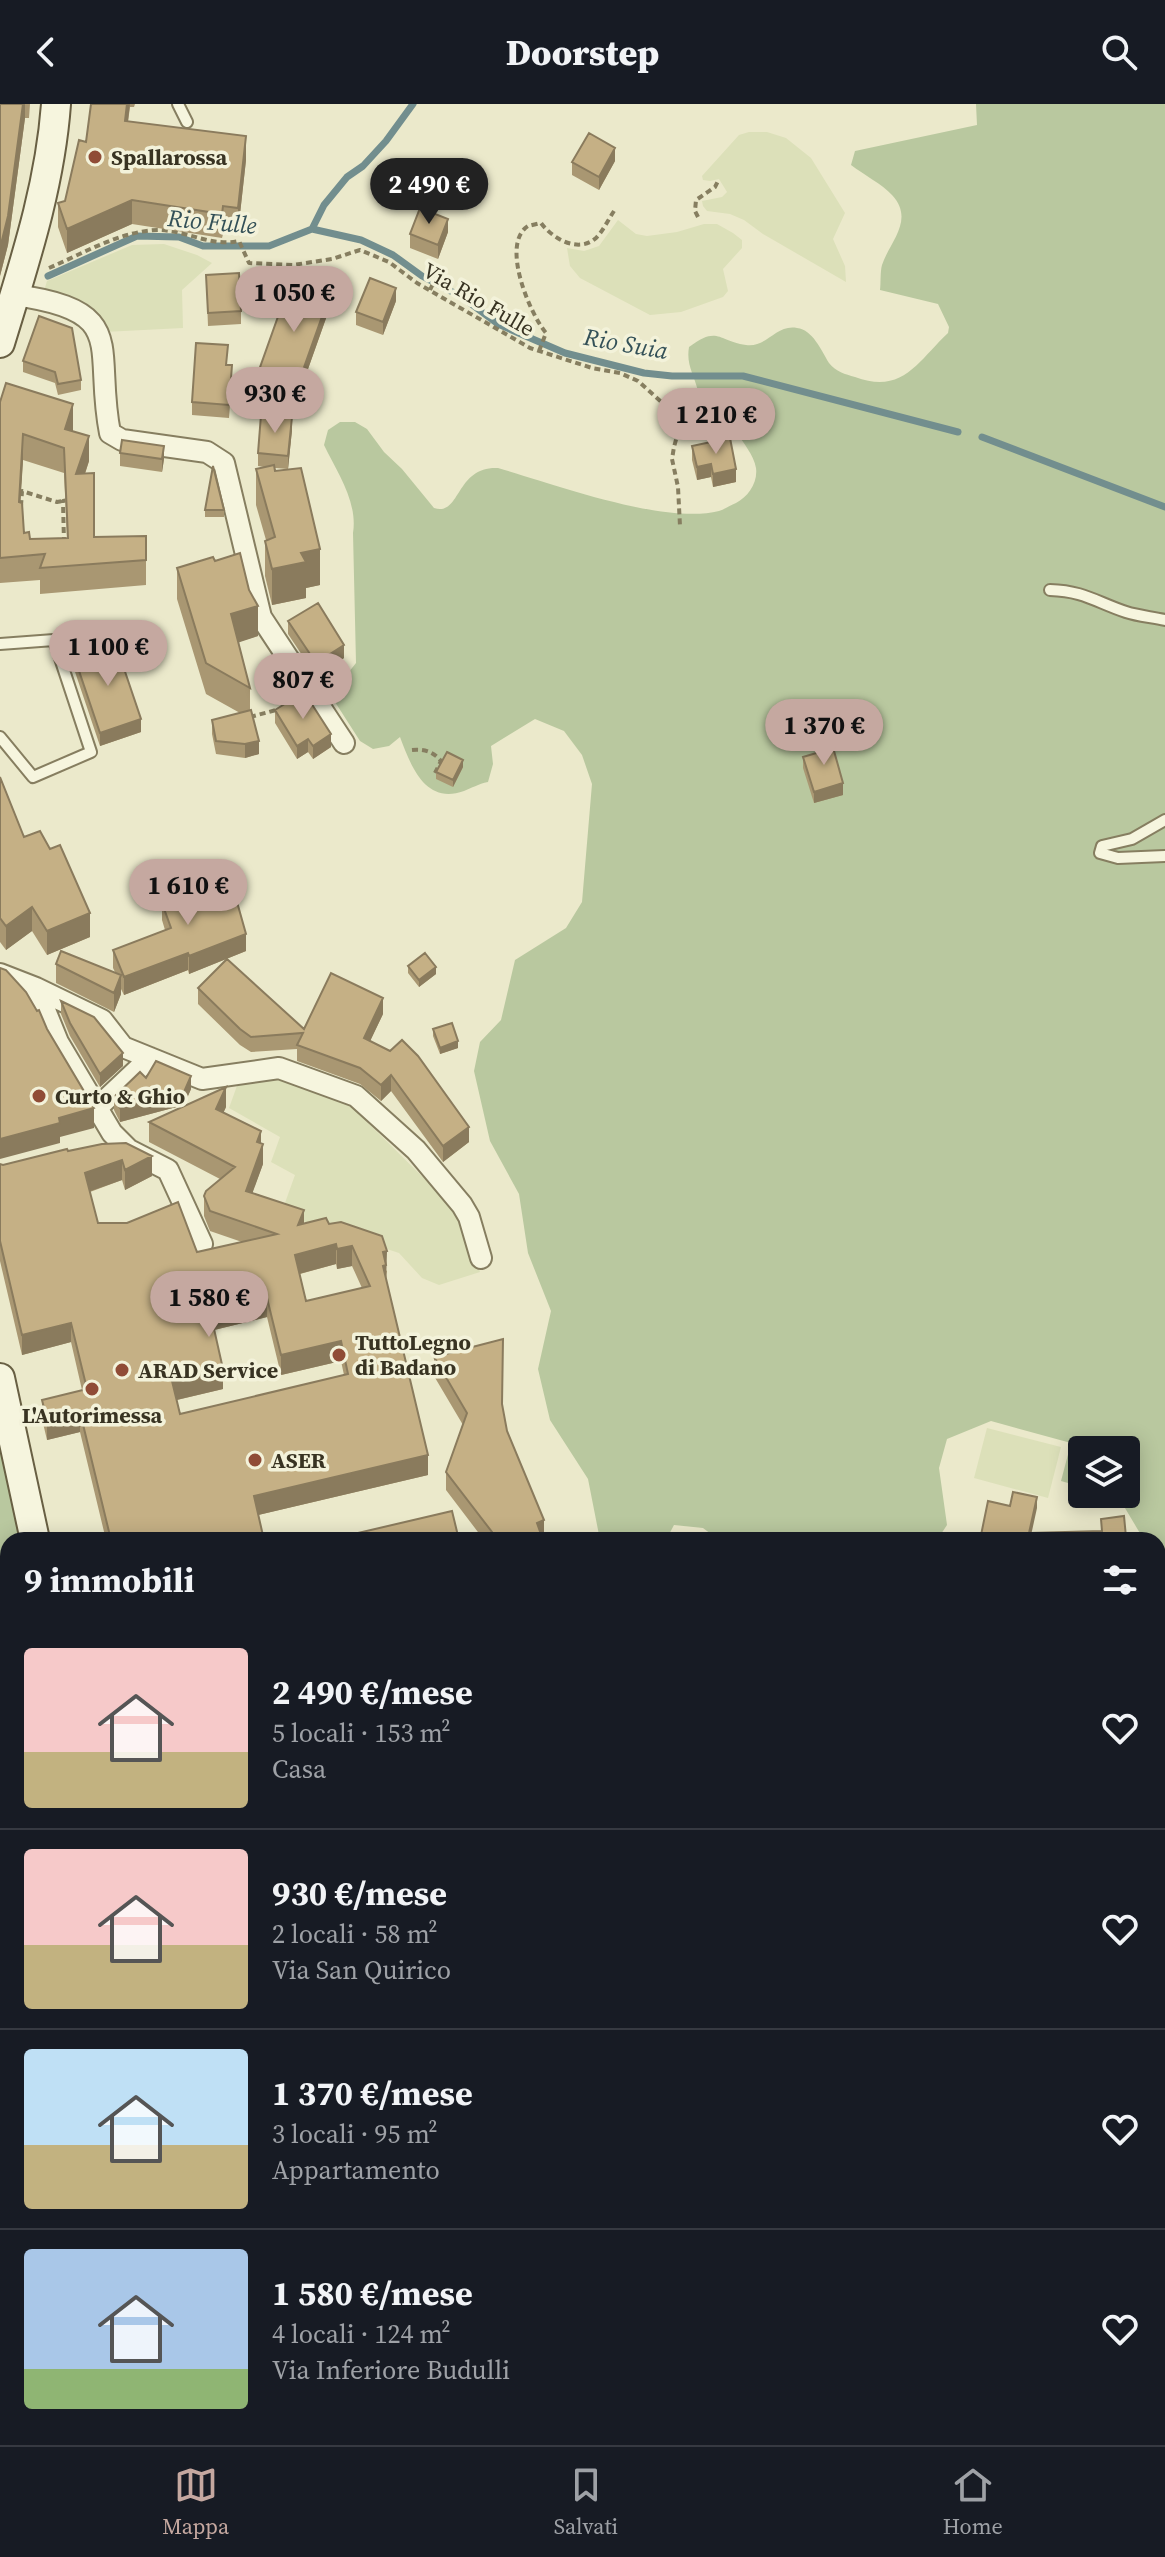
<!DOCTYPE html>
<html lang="it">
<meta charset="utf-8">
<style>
body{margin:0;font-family:"Source Serif 4",serif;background:#242831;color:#f1f3f6;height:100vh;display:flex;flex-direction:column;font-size:30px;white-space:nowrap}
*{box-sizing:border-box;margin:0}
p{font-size:26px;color:#9ea1a6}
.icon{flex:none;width:44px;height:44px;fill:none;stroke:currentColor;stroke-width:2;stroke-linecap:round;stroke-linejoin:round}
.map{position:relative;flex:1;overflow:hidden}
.drawer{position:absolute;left:0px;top:1428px;width:1166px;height:914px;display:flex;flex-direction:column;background:#171b24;border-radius:24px 24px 0 0;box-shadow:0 4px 20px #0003}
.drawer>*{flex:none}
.fabs{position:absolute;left:1068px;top:1332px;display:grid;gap:16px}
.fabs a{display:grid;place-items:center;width:72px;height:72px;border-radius:8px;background:#171b24;box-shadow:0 4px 20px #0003;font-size:40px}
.price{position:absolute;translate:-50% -68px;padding:0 18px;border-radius:28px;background:#c5a8a0;color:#111;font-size:26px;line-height:52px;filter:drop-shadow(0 2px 4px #0008)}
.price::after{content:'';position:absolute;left:50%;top:48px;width:24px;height:18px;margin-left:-12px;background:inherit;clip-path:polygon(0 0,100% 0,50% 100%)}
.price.selected{background:#222;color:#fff}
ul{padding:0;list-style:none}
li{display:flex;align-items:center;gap:24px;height:200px;padding:0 24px}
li+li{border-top:2px solid #363941}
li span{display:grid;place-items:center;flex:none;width:224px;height:160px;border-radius:8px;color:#555}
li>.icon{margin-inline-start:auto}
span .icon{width:96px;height:96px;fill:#fffc;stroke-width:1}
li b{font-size:34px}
h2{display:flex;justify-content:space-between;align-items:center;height:96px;padding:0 24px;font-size:34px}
header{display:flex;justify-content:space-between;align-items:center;height:104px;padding:0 24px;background:#171b24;font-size:36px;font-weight:800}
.dock{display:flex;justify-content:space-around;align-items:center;height:112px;border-top:2px solid #363941;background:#171b24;font-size:22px;color:#9ea1a6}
.dock a{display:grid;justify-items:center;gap:4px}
.dock .selected{color:#c5a8a0}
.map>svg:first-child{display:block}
.farmland{fill:#dce0b9}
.green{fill:#b9c89f}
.water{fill:#abc0bf;stroke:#728e8e;stroke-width:2}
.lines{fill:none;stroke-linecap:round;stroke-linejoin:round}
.stream{stroke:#728e8e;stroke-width:7}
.lane-casing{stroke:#867e60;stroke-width:14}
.street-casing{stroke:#867e60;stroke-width:24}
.secondary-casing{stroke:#685f43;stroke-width:32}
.path{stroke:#867e60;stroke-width:4;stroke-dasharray:6 4;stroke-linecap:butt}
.lane{stroke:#f6f5de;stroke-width:10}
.street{stroke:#f6f5de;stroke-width:20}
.secondary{stroke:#f6f5de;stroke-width:28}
.rail-casing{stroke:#383322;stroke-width:9}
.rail{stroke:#f3f2da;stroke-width:6;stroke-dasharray:18;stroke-linecap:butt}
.wall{fill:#a99772;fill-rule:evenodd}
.shaded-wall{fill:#8a7b5d}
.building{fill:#c5b085;stroke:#8a7b5d;stroke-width:2;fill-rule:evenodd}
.poi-dot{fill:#904c36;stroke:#f3f2da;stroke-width:3}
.labels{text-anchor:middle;stroke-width:7;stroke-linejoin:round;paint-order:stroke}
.poi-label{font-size:22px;font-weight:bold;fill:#383322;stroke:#f3f2da;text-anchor:start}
.street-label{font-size:22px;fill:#383322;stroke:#f3f2da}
.water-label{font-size:24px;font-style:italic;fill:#335057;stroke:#f3f2da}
</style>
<header><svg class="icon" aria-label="back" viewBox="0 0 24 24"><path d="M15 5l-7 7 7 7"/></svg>Doorstep<svg class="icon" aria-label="search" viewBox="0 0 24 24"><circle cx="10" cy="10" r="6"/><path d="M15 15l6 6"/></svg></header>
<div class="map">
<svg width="1165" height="2341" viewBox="0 0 1165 2341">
<rect width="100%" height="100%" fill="#ebe9cb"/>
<!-- farmland -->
<path class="farmland" d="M749 28H767L786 34 811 54 845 109 833 135 845 162 846 178 763 130 744 116 730 110 707 107 703 102 702 97 722 93 727 88 719 75 710 77 703 76 702 72 739 31Z
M618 116 636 130 647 132 677 128 704 120H717L733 129 742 136V144L723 165 728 187 723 193 681 208 650 211 580 174 570 162 567 144 584 147 599 142Z
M164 140 197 151 212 159 182 186 183 224 104 228 44 187 47 177 132 141Z
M277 974 350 1001 457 1107 480 1168 439 1181 422 1174 399 1149 281 1110 295 1071 271 1058 280 1033 229 1004 238 979Z
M987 1324 1061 1343 1048 1394 974 1374Z"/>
<!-- green -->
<path class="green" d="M976 0H1165V1452L1158 1450V1436H1144L1122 1399 1103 1390H1126V1346H1082V1383L1061 1377 1071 1339 991 1317 947 1335 939 1364 947 1421 937 1436H719L703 1424 674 1421 666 1436H600L588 1375 550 1316 538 1265 551 1207 528 1149 519 1090 490 1037 474 967 480 938 501 916 515 856 566 824 582 798 592 680 582 651 564 627 535 615 491 642 493 660 488 678C478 680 472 684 464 687 425 701 411 662 400 633L389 642 373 645 360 637 335 598 337 583 356 559 353 429C358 398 337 368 324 341L328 326 340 318H355L367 325 384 348 402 365 434 404C461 413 455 362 498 364 554 380 664 421 719 407 725 405 731 401 736 399 748 393 758 379 756 364 754 351 743 339 736 327L721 326 707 330C695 312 702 305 698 287 694 270 686 261 689 243 718 221 718 237 746 241 767 244 776 220 797 224 813 226 821 246 829 259 836 268 845 270 855 273 903 291 918 257 948 229L949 223 938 200 880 186C881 179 880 168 882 161 890 137 915 116 892 91 882 80 864 71 851 61L855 47 977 21Z
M0 1342 21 1436H8V1619L0 1568Z
M1165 1530V2299L1158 2296V1536Z
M282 2334H659L655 2341H281Z"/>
<!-- water -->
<path class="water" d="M0 2004 8 2051V2191L0 2214Z"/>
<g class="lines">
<!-- stream -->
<path class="stream" d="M312 125 361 136 393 151 422 172 462 193 498 220 565 249 644 269 672 272H743L958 328
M48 172 137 132 179 133 203 142H269L312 125 324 101 347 73 363 62 386 37 413 0
M982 333 1165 403
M1158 1714 1165 1710
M1158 2076 1165 2081"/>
<defs>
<path id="lane" d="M178 0 187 18
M1050 486C1084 487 1096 498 1126 508 1138 512 1152 513 1165 516
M0 540 54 536 91 648 33 673 0 633
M1165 716 1132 735 1102 742 1100 749 1118 754 1165 752"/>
<path id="street" d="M15 191C131 207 93 243 110 329L122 336 207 348 224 359 261 513 344 639
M0 870 36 884 102 916 123 943 202 975 279 964 356 992 416 1046 462 1101 469 1113 481 1154
M36 884 58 938 112 1029 129 1046 168 1066 202 1140
M98 1003 150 954
M1158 1501 1165 1503
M1158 1656 1165 1649
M163 2341 165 2334"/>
<path id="secondary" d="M0 239C24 160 50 83 56 0
M0 1274 35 1436
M0 2245 8 2246
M0 2318 8 2290"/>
</defs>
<!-- lane casing -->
<use href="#lane" class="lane-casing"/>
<!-- street casing -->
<use href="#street" class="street-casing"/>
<!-- secondary casing -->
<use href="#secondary" class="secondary-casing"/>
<!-- path -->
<path class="path" d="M698 113 695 107 696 96 715 83 719 75
M49 164C84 149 122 126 160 126 188 127 211 143 239 137L249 159 293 161 332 155 360 146 389 158 417 179 530 244 592 264 620 269 638 277 667 303 674 313 692 307 693 311 677 332 674 343 672 355 678 383 680 422
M430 186 438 169
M539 247 546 229C530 210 500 140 528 122 529 122 540 119 541 119 552 134 578 150 596 134 603 127 608 116 614 107
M21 402 22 387 57 398 63 397
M64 439 63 397 68 396
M250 613 280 605
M412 646C423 645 433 647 441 657L435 669
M4 2221 8 2209
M124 2334 125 2341"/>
<!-- lane -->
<use href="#lane" class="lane"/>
<!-- street -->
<use href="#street" class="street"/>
<!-- secondary -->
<use href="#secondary" class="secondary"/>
<defs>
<path id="rail" d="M0 1635 8 1685
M0 1701 8 1752
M98 2334 100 2341
M114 2334 115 2341"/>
</defs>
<!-- rail casing -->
<use href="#rail" class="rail-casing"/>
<!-- rail -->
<use href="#rail" class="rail"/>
</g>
<!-- wall -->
<path class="wall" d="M0 0H30L29 14H25L8 141 0 172Z
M91 0H135L134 3H130L128 18 246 56 238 128 223 126 222 134 132 120 67 149 58 123V99L65 97 86 38Z
M615 57 599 86 572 71V58Z
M448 128 438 155 410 144V130Z
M206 171 241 207V220L208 222Z
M396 197 383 231 356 221V208Z
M330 203 297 296 258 282V269Z
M23 257 81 276V286L58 291 55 279 23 268Z
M227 261 232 274 229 314 192 311V298Z
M0 298 73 326V327L89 357 85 370 94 433 146 456V481L40 490V476L0 479ZM23 356 64 369 67 434 30 435 24 429 20 398Z
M292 326 288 365 275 364 320 481 306 484V494L272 501 265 472V437L266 436 256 401V365L264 363 258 362V349Z
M692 342 736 378 713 383 711 373 697 376 692 356Z
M120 349 164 355 162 368 120 362Z
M205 406H224V413H205Z
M215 457 258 532 238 538 250 584V606L259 650 245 654 216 650 212 630V616L240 609 206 590 177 495V464Z
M288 517 344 554 316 572 288 530Z
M74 552 141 628 100 642 74 565Z
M275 606 331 643 313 655 308 648 297 655 275 619Z
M803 653 843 691 814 699 803 664Z
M463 663 453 683 436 675V668Z
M0 673 24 733 90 833 47 851 32 827 6 846 0 838Z
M208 772 246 847 189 870 188 866 124 891 121 885V890L114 908 56 879V860L115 868 113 864V846L165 826 162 816V799L208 781Z
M408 862 436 870 419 883 408 869Z
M198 884 304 925 383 910 370 937 469 1038 443 1058 391 987 381 997 360 980 297 957V945L251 948 240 941 198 900Z
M61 897 123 962 100 983 70 932 61 910Z
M433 925 458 944 440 950 433 932Z
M146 974 191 985 184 1001 120 1018 114 1006V993Z
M226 1003 223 1009 261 1039 263 1060 252 1089 304 1119 329 1120 387 1167 386 1175 428 1371 258 1411 264 1436H106L80 1328 47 1336 42 1315V1296L82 1286 71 1238 22 1251 0 1157V1060L3 1061 102 1040 152 1072 125 1086 122 1076 90 1088 98 1119 197 1148 242 1138 210 1127 204 1112V1092L220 1075 149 1038V1018ZM336 1160 337 1165 352 1162 362 1184 306 1197 300 1170ZM267 1213 281 1271 341 1257 344 1271 180 1310 177 1296 223 1285 214 1226Z
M434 1253 502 1301 507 1327 544 1434 543 1436H484L446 1386V1368L463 1321 434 1272Z"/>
<!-- shaded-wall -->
<path class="shaded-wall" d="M23 0H25V14L8 141 0 172V144Z
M127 0H130L125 41V17Z
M246 32V56L238 128V104Z
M615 44V57L599 86V73Z
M132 96V120L67 149V125Z
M223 102V126L222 134V110Z
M448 115V128L438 155V141Z
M396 184V197L383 231V218Z
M330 190V203L297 296V283Z
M73 300V326L65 350V325Z
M292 313V326L288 365V352Z
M23 330V356L19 423V398Z
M89 332V357L76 396V370Z
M164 342V355L162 368V355Z
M711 360V373L697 376V363Z
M736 365V378L713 383V370Z
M320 445V481L306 484V494L272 501V465L301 449Z
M258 502V532L231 541V510Z
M344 541V554L316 572V559Z
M141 615V628L100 642V629Z
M331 630V643L313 655V642Z
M308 635V648L297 655V642Z
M259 637V650L245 654V640Z
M463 656V663L453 683V676Z
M843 679V691L814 699V688Z
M32 803V827L6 846V822Z
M90 809V833L47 851V827Z
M246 830V847L189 870V852Z
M188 849V866L124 891V873Z
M436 863V870L419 883V876Z
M121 871V890L114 908V889Z
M383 894V910L364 950V934Z
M458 937V944L440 950V944Z
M123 949V962L100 983V970Z
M391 971V987L381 997V981Z
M191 972V985L184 1001 120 1018V1004Z
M226 983V1003L216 1025V1005Z
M94 1004V1024L60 1033V1039L0 1055V1035L59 1014Z
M469 1023V1038L443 1058V1042Z
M261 1027V1046L263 1040V1060L246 1107V1087L257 1038Z
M152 1052V1072L125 1086V1066Z
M122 1056V1076L85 1089V1069Z
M304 1106V1126L298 1121Z
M336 1140V1160L295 1171V1151Z
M352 1142V1162L337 1165V1145Z
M387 1147 386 1181 383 1182V1148Z
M267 1194V1213L210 1227V1207Z
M71 1219V1238L22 1251V1231Z
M341 1237V1257L281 1271V1251Z
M223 1265V1285L172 1297V1277Z
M80 1308V1328L47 1336V1316Z
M428 1351V1371L254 1412V1392Z
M1037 1393V1404L1030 1436 1029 1429Z
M544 1416V1434L540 1436 537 1419Z"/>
<!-- building -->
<path class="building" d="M0 0H23L8 112 0 144Z
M91 0H127L125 17 246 32 238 104 223 102 222 110 132 96 67 125 58 99 65 97 79 36 86 38Z
M589 29 615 44 599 73 572 58Z
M420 104 448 115 438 141 410 130Z
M239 169 241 207 208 209 206 171Z
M370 174 396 184 383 218 356 208Z
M291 176 330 190 297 283 258 269Z
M39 212 72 224 81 276 58 280 55 268 23 257Z
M196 239 228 241 226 261H232L229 301 192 298Z
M6 279 73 300 65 325 89 332 76 370 94 369V433L146 432V456L40 464 45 450 0 454V298ZM23 330 64 344 68 434 30 435 29 428 24 429 22 399 19 398Z
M261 311 292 313 288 352 258 349Z
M730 334 736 365 713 370 711 360 697 363 692 342Z
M122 336 164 342 162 355 120 349Z
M274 361 275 367 301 364 320 445 301 449 306 458 272 465 265 437 275 433 256 365Z
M213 362 224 406H205Z
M240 449 249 486 258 502 231 510 250 584 206 559 177 464 213 453 215 457Z
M318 499 344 541 316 559 288 517Z
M115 538 141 615 100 629 74 552Z
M304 588 331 630 313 642 308 635 297 642 275 606Z
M251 606 259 637 245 640 216 637 212 616Z
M827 622 843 679 814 688 803 653 820 648Z
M447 648 463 656 453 676 436 668Z
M0 673 24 733 40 727 50 745 60 741 90 809 47 827 32 803 6 822 0 814Z
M228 766 246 830 189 852 188 849 124 873 113 846 171 824 162 799 210 780 208 772Z
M61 847 121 871 114 889 56 860Z
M425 849 436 863 419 876 408 862Z
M227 855 304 925 331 869 383 894 364 934 390 947 402 936 418 952 469 1023 443 1042 391 971 381 981 360 964 297 941 303 929 251 933 240 925 198 884Z
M0 864 6 866 26 888 37 907 39 906 47 925 94 1004 59 1014 60 1019 0 1035Z
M61 897 94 913 123 949 100 970 70 919Z
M452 919 458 937 440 944 433 925Z
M156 957 191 972 184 988 120 1004 114 993 140 968 146 974Z
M226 983 216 1005 261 1027 257 1038 263 1040 246 1087 304 1106 298 1121 326 1114 329 1120 341 1118 382 1132 387 1147 383 1148 386 1161 383 1162 428 1351 254 1392 264 1436H111L80 1308 47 1316 42 1296 87 1285 71 1219 22 1231 0 1137V1060L3 1061 67 1045 68 1047 102 1040 126 1039 152 1052 125 1066 122 1056 85 1069 98 1119H127L178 1098 197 1148 277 1130 210 1107 204 1092 206 1087 235 1063 149 1018ZM336 1140 337 1145 352 1142 370 1182 306 1197 295 1151ZM267 1194 281 1251 341 1237 348 1270 180 1310 172 1277 223 1265 210 1207Z
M503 1235 502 1300 507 1327 544 1416 537 1419 543 1436H495L492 1428 446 1368 467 1309 434 1253Z
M1013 1388 1037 1393 1029 1429 1102 1427 1101 1415 1124 1412 1126 1433 1142 1431 1143 1436H980L988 1397 1010 1402Z
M452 1407 459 1436H328Z"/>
<!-- markers -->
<g class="poi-dot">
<circle cx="95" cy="53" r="8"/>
<circle cx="39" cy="992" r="8"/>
<circle cx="339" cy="1251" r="8"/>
<circle cx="122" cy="1266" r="8"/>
<circle cx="92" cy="1285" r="8"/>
<circle cx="255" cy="1356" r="8"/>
</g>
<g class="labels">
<!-- poi labels -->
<g class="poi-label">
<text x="111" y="61">Spallarossa</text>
<text x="55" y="1000">Curto &amp; Ghio</text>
<text x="355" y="1246">TuttoLegno<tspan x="355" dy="25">di Badano</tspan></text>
<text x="138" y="1274">ARAD Service</text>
<text x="92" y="1319" text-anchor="middle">L'Autorimessa</text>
<text x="271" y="1364">ASER</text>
</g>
<!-- street labels -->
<g class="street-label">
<text transform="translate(479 195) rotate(30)" y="8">Via Rio Fulle</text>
</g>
<!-- water labels -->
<g class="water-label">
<text transform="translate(212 118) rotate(5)" y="8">Rio Fulle</text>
<text transform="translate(626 240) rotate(10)" y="8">Rio Suia</text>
</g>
</g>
</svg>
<div class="fabs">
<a><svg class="icon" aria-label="layers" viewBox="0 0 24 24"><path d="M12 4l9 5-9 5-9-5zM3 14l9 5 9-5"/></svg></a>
</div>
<b class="price selected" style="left:429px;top:122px">2 490 €</b>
<b class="price" style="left:294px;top:230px">1 050 €</b>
<b class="price" style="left:275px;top:331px">930 €</b>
<b class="price" style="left:716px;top:352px">1 210 €</b>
<b class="price" style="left:108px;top:584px">1 100 €</b>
<b class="price" style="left:303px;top:617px">807 €</b>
<b class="price" style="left:824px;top:663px">1 370 €</b>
<b class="price" style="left:188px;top:823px">1 610 €</b>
<b class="price" style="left:209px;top:1235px">1 580 €</b>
<section class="drawer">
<h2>9 immobili<svg class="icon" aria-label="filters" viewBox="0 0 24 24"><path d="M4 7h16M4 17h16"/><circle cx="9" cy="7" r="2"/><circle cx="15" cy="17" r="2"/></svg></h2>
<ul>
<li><span style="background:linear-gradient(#f6c9c9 65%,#c2b280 0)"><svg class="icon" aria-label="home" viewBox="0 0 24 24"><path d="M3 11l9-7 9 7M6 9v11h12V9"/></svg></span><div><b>2 490 €/mese</b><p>5 locali · 153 m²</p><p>Casa</p></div><svg class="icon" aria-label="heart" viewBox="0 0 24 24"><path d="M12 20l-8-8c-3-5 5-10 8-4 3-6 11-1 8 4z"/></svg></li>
<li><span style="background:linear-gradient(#f6c9c9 60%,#c2b280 0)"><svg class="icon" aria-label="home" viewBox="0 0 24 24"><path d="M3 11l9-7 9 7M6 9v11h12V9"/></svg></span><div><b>930 €/mese</b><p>2 locali · 58 m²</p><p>Via San Quirico</p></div><svg class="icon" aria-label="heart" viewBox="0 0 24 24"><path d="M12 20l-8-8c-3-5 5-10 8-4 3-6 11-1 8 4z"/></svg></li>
<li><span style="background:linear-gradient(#bfe0f5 60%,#c2b280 0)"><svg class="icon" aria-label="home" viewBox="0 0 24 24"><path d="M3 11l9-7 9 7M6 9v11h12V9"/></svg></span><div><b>1 370 €/mese</b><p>3 locali · 95 m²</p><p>Appartamento</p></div><svg class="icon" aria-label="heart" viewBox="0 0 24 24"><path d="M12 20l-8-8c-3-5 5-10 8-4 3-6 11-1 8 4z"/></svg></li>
<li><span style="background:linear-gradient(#a9c7e8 75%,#8fb573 0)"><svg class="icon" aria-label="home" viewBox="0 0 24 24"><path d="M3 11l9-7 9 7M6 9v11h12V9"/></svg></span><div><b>1 580 €/mese</b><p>4 locali · 124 m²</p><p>Via Inferiore Budulli</p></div><svg class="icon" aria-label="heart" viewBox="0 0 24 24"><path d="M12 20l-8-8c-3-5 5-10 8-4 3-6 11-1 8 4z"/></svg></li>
</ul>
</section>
</div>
<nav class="dock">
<a class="selected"><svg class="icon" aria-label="map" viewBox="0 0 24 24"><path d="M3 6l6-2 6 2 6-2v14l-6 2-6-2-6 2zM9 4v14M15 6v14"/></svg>Mappa</a>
<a><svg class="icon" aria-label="saved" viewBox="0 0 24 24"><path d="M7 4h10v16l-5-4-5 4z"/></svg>Salvati</a>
<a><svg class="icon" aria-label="home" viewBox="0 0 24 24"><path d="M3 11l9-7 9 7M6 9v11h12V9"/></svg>Home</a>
</nav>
